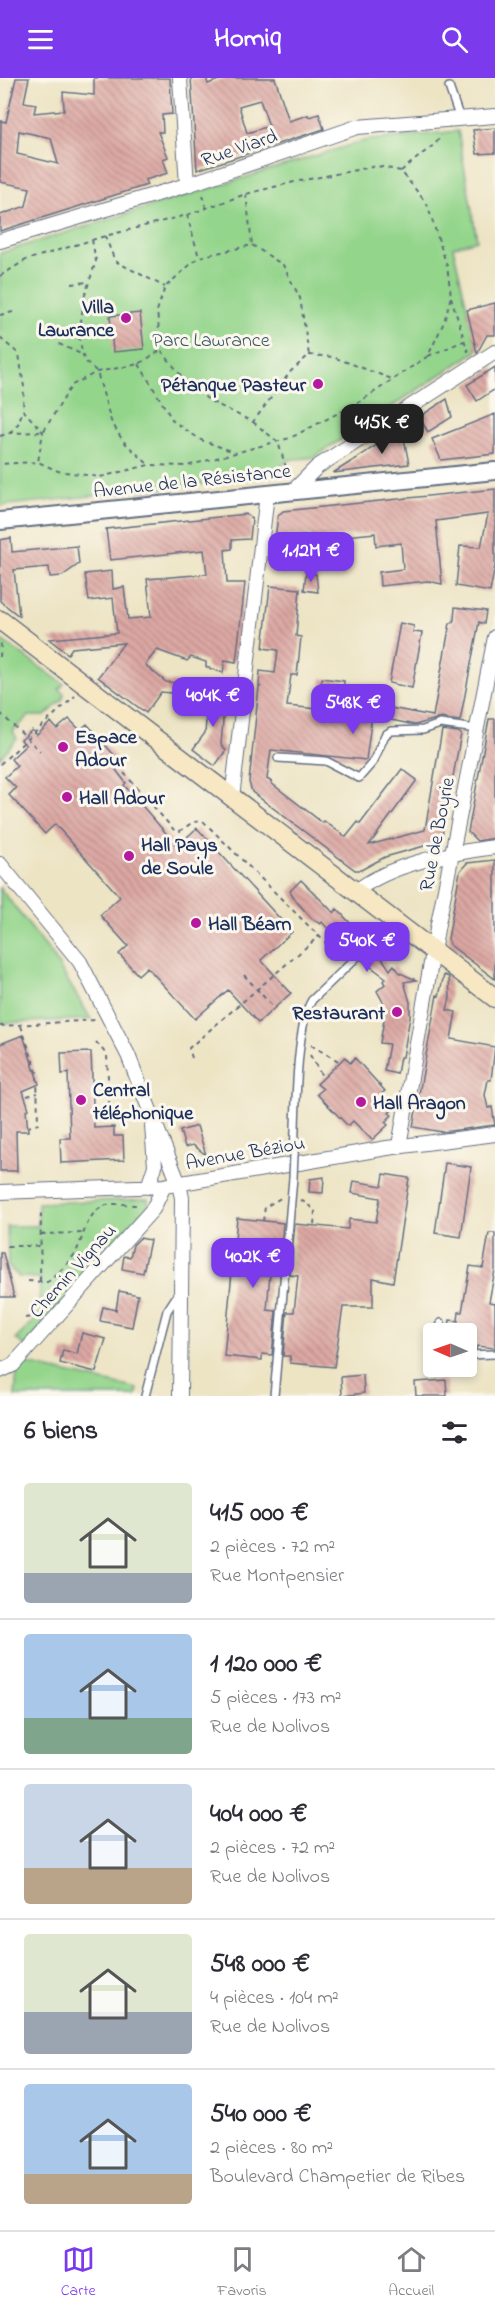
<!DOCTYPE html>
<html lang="fr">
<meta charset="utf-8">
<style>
body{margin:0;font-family:"Indie Flower",sans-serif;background:#f7f7f7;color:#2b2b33;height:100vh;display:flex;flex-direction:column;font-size:22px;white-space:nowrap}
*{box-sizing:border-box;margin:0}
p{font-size:20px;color:#7c7c81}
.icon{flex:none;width:33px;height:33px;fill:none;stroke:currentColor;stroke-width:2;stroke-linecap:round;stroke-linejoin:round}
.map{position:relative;height:1318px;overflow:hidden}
.drawer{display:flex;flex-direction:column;background:#fff;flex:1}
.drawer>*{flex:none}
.needle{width:39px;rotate:272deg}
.controls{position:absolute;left:423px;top:1245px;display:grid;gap:12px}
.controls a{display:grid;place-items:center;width:54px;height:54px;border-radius:6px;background:#fff;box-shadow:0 3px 9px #0003;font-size:30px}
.price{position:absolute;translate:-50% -51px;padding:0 14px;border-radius:12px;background:#7c3aed;color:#fff;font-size:20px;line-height:39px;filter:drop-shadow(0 2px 3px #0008)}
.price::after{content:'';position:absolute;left:50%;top:36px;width:18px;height:14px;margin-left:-9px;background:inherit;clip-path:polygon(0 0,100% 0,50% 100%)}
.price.selected{background:#222;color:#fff}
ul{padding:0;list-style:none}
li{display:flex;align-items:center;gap:18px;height:150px;padding:0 24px}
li+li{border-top:2px solid #e1e1e2}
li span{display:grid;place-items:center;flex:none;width:168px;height:120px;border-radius:6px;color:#555}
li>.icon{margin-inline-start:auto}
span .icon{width:72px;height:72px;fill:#fffc;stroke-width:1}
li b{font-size:26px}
h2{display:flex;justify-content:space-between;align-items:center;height:72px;padding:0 24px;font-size:26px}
header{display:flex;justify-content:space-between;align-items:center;height:78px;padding:0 24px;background:#7c3aed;color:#fff;font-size:27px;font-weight:800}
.menu{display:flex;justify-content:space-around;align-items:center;height:84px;border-top:2px solid #e1e1e2;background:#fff;font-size:16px;color:#7c7c81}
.menu a{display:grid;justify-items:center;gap:3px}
.menu .selected{color:#7c3aed}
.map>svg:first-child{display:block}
.green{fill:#94d58c;stroke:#588275;stroke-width:1.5}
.building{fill:url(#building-back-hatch);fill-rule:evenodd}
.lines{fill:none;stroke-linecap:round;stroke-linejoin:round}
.service-casing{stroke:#646e82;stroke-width:10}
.minor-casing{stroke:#646e82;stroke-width:16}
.tertiary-casing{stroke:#646e82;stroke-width:20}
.secondary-casing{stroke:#646e82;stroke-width:21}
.path{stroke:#646e82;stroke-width:2;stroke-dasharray:4.5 4.5;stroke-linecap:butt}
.service{stroke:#fff;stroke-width:7}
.minor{stroke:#fff;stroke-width:14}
.tertiary{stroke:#fff;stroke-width:16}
.secondary{stroke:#f7e8c3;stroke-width:18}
.service-bridge-casing{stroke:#646e82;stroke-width:10;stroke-linecap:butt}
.service-bridge{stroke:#fff;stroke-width:7}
.poi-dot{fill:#b5179e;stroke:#fbf7ec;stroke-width:2}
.labels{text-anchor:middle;stroke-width:6;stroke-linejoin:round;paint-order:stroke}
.street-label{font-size:20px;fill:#1b2f5e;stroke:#fbf7ec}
.poi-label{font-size:20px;font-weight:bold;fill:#1b2f5e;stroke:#fbf7ec;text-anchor:start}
.park-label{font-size:20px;fill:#39586a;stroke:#fbf7ec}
</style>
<header><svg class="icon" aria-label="menu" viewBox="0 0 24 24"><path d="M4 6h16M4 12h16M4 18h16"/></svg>Homiq<svg class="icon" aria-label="search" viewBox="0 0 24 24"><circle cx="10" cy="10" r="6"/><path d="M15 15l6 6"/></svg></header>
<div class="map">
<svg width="495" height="1318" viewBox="0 0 495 1318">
<defs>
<pattern id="building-back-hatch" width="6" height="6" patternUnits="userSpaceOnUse" patternTransform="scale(1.5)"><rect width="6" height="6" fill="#dda8a3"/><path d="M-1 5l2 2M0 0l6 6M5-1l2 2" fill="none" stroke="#b28988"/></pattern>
</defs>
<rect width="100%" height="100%" fill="#fbf7ec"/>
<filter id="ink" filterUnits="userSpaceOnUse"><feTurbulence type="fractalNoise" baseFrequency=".0167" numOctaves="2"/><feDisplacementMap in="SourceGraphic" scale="12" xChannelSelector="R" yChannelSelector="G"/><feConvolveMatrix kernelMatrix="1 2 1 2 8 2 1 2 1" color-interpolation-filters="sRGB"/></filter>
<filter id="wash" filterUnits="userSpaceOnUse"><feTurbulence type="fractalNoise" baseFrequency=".008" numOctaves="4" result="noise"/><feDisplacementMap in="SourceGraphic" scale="24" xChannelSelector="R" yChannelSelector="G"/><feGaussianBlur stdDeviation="1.35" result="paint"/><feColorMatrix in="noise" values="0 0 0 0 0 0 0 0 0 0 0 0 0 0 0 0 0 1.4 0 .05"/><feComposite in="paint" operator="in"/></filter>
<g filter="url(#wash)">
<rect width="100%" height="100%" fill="#ede4c4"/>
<!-- green -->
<path class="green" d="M458 53 477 162 453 169 477 273 316 378C303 383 294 377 283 386 278 390 280 394 275 398L0 428V175L363 63Z
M0 561 64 606 59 611 64 615 63 621 45 638H29L13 653 17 661 0 680Z
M0 810 52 877 91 941 3 945 0 939Z
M148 1121 149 1126 25 1268 16 1261 39 1238 40 1200 19 1199 8 1188 7 1148H38V1125Z
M22 1285 138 1311 136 1318H15L17 1294Z"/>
<g id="blocks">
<!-- building -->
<path class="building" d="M16 0H29L24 24 36 26 34 35 64 32 63 14 94 17V0H170L172 36 162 37 163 54H158L168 79 163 81 168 95 145 102 147 107 0 153V137L26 128 30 110 0 104 1 43 6 44ZM19 53 51 60 58 86 17 76Z
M191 0H206L208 6 224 0H275L289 43 308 37 309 39 319 36 324 51 197 92ZM260 22 269 48 247 55 239 28Z
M495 50V75L477 76 473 52Z
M495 225V257H487L477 275 467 232Z
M140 235 144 271 113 274 110 238Z
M495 289V311L477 323 467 307Z
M447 321 452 339 428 354 419 339Z
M495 336V376L441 382 432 361Z
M402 350 409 386 333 395 357 380Z
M495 411V488L490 514 456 508 460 468 481 469 488 436 436 443 442 506 428 503 380 508 379 494 403 491 401 465 376 468 375 455 325 460 326 468 314 470 312 457 275 460 278 438 283 433Z
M246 436 252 441 250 461 232 462V471L225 472 227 505H245L236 584 225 582 223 595 206 589V584L191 579 187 583 157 572 145 587 166 604 182 605 181 616 161 614 146 635 98 599 124 565 72 570 68 576 49 561 117 555 113 520 89 523 85 496 112 493 113 511 124 509 128 541 151 539 147 501 207 496 204 472 110 482 106 451Z
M11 460 12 474 77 468 79 486 62 498 50 499 49 489 14 492 19 538 0 523V462Z
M306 495 316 496 318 514 304 512Z
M270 508 300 511 296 558 301 559 297 597H291L287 628 318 631 322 600 344 603 343 621 433 638 450 545H452L454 542 455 529 486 533 484 546 479 544 460 643 440 640 415 647 372 638 366 682 271 672 267 701 272 704 271 705 323 745 324 743 346 759 358 744 360 746 402 691 417 702 369 767 425 752 442 652 458 654 461 656 442 757 435 765 385 779 361 792H355L252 714 249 704 259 609H261L259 608 260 593 275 595 278 572 263 570Z
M400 545 414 548 413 554 422 555 412 610 389 605Z
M209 606 221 607V629L224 630 221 667 226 672 215 688 193 671 205 655Z
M69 641 80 652 87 646 122 686 116 692 126 705 124 707 177 768 197 750 292 854 261 882 291 915 258 945 228 912 195 941 147 889 138 897 119 876 128 868 100 837 120 819 55 746 45 756 9 717 16 710 5 699 17 688 11 681 26 667 21 662 32 652 37 657 51 644 57 651Z
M489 641H495V760L477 763 468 754Z
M495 782V901L450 867 448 861 460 793 467 785Z
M301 802 334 835 337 831 366 862 368 860V869L375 870 390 892 394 887 400 895 416 902 404 904 410 924V939L403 979H400L397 996 384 993 389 966 380 965 385 936 383 924 377 913 385 906 383 903 386 900 362 882V874L357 872 353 875 343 867 322 844 320 846 311 840 297 824 290 813Z
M444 897 449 899 450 920 447 932 456 934 451 961 495 969 491 1002H488L485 1017 488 1030 492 1029 495 1047 442 1054 413 1049 437 917 439 918Z
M23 957 39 1006 23 1013 29 1031 26 1032 28 1053H16L17 1093H0V966Z
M91 974 94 1050 114 1049V1058H123L124 1082 61 1085 60 1060H70L68 995 62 996 61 975Z
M345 979 350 985 355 980 385 1013 380 1017 393 1031 389 1035 392 1037 385 1044 388 1047 372 1062 353 1043 348 1048 317 1016 323 1011 317 1006Z
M197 1048 206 1077 193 1067 185 1069 180 1053Z
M445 1085 471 1089 461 1159 435 1155Z
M384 1096 409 1100 393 1204 373 1200V1229H343L334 1289 290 1285V1278H283L287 1234H294L298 1198 290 1197 295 1146 348 1151 349 1141 376 1144 380 1120 352 1115 354 1103 382 1108Z
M324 1099 323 1115 309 1114 310 1101Z
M237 1140 283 1145 279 1196 270 1195 267 1232 276 1233 272 1277 262 1276V1282L224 1278Z
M489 1155H495V1192L489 1224 495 1225V1270L477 1268 476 1271H466V1256H448L450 1242 458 1243 459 1234H462L470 1188 483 1190Z
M140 1160 150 1162 143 1195 122 1191 124 1178 130 1179 133 1167Z
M0 1175H3L14 1219H0Z
M119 1213 138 1217 132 1249 100 1243 103 1229 116 1232Z
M82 1255 106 1261 96 1294 60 1285 63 1272 77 1276Z
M363 1297 364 1315 342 1318 341 1299Z
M446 1302 447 1318H416L415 1304Z"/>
</g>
</g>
<g filter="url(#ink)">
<use href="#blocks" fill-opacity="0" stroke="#646e82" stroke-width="1.5"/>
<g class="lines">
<defs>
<path id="service" d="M449 9 460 41
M278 680 326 683 359 700 373 684 385 657 391 653 423 652 440 646 477 651
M372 865 393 844
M294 1077C296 1042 295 948 312 922L358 878
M439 1256 441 1245
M466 1277 495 1276
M145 1318 167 1233 178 1216
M274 1318 293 1100"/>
<path id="minor" d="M180 0 187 107
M0 163 187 107 357 49 495 38
M293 413 317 389 495 274
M232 720 267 416
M0 786 80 884 128 977 179 1106 182 1120 180 1318
M355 814C391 785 451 775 495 769
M399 1068 437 851 495 559
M148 1109 155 1088 152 1048
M0 1114 164 1108 387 1070 495 1056
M0 1293 13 1287 153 1131 164 1108"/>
<path id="tertiary" d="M0 443 495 393"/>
<path id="secondary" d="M0 542 495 920"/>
</defs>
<!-- service casing -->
<use href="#service" class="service-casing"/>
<!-- minor casing -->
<use href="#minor" class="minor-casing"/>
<!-- tertiary casing -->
<use href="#tertiary" class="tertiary-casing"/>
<!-- secondary casing -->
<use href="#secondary" class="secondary-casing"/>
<!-- path -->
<path class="path" d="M401 93 436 65 441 57
M246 116 252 167
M203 117 206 131
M187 137 199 179
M105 158 115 183 165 209
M92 162 96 183 84 220 79 259 84 282 97 294 111 343 123 363 149 387
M252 167 283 187 300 220 309 277 291 293 253 344 210 323 186 304 161 272 157 233 165 209 199 179Z
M0 198 26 182 105 158 187 137 246 116 294 104 377 88 401 93 427 126 447 188 451 218 444 244 428 278 358 325 290 360 187 388 149 387 100 399 58 393 38 384 0 386
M72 206 87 204
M451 219 468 274
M0 237 13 234
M0 260 19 276 24 309 23 332 43 354 38 384
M59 266 81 276
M309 277 333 279 392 301
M428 278 464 263
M139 286 173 343 201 362 234 374
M253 344 278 364 289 399
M10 355 18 346 23 332
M0 358 10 355 43 354 72 307 97 294 139 286 161 272
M0 579 1 564
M0 635 40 673
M0 686 75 618
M124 695 174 752 180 753 193 744 203 743 342 881
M244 897 274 930
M0 948 96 942
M21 948 37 994 38 1046 28 1049
M96 964 107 977 110 1045
M311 967 340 984
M310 977 323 1000
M192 980 189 970 319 858
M27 1018 38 1015
M301 1122 315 1132 314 1148
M263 1143 265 1129 281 1120
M41 1156 83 1155
M7 1168H40
M28 1203 48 1204C59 1194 70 1185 77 1172 84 1157 87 1135 104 1128 113 1124 127 1127 137 1127
M40 1203 41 1131
M25 1240 39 1238"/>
<!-- service -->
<use href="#service" class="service"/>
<!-- minor -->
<use href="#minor" class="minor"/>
<!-- tertiary -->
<use href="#tertiary" class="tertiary"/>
<!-- secondary -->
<use href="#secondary" class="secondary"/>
<defs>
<path id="service-bridge" d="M293 1100 294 1077"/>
</defs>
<!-- service-bridge casing -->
<use href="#service-bridge" class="service-bridge-casing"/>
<!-- service-bridge -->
<use href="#service-bridge" class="service-bridge"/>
</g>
</g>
<!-- markers -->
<g class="poi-dot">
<circle cx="126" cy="240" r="6"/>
<circle cx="318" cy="306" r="6"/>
<circle cx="63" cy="669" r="6"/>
<circle cx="67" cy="719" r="6"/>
<circle cx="129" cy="778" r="6"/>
<circle cx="196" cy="845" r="6"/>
<circle cx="397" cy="934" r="6"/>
<circle cx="81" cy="1022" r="6"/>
<circle cx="361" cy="1024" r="6"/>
</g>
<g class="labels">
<!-- street labels -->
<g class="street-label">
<text transform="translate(239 69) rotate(-19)" y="7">Rue Viard</text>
<text transform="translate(192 402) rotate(-6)" y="7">Avenue de la Résistance</text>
<text transform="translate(436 756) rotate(-79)" y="7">Rue de Boyrie</text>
<text transform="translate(245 1074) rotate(-10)" y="7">Avenue Béziou</text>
<text transform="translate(72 1192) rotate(-48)" y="7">Chemin Vignau</text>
</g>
<!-- poi labels -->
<g class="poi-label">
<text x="114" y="235" text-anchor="end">Villa<tspan x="114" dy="23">Lawrance</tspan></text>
<text x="306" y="313" text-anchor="end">Pétanque Pasteur</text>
<text x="75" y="665">Espace<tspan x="75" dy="23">Adour</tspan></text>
<text x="79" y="726">Hall Adour</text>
<text x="141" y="773">Hall Pays<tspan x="141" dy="23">de Soule</tspan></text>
<text x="208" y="852">Hall Béarn</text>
<text x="385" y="941" text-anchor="end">Restaurant</text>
<text x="93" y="1018">Central<tspan x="93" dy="23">téléphonique</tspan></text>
<text x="373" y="1031">Hall Aragon</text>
</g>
<!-- park labels -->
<g class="park-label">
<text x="211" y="268">Parc Lawrance</text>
</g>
</g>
</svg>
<div class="controls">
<a><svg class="needle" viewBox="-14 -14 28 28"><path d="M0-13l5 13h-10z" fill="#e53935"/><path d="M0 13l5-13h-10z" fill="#7c7c81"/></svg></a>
</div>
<b class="price selected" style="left:382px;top:377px">415K €</b>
<b class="price" style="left:311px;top:505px">1.12M €</b>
<b class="price" style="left:213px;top:650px">404K €</b>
<b class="price" style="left:353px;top:657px">548K €</b>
<b class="price" style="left:367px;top:895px">540K €</b>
<b class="price" style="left:253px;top:1211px">402K €</b>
</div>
<section class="drawer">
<h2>6 biens<svg class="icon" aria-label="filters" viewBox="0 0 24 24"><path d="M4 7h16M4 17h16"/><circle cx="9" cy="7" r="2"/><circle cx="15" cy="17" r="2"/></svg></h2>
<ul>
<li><span style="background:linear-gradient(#dfe7d0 75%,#9aa5b1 0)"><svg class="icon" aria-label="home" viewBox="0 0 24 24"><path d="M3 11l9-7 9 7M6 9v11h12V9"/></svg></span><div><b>415 000 €</b><p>2 pièces · 72 m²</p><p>Rue Montpensier</p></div></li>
<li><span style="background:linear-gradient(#a9c7e8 70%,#7fa58c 0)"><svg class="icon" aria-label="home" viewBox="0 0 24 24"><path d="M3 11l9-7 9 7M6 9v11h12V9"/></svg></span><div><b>1 120 000 €</b><p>5 pièces · 173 m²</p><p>Rue de Nolivos</p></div></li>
<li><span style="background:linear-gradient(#c9d6e8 70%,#b9a48a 0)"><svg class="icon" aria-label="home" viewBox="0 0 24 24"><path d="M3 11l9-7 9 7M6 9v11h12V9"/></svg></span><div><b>404 000 €</b><p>2 pièces · 72 m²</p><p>Rue de Nolivos</p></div></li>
<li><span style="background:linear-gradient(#dfe7d0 65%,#9aa5b1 0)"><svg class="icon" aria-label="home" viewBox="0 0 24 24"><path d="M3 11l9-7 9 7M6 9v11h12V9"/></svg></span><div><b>548 000 €</b><p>4 pièces · 104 m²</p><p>Rue de Nolivos</p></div></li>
<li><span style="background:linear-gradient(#a9c7e8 75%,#b9a48a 0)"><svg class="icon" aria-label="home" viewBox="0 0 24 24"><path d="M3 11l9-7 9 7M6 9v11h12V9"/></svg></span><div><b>540 000 €</b><p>2 pièces · 80 m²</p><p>Boulevard Champetier de Ribes</p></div></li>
</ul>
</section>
<nav class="menu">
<a class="selected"><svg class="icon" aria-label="map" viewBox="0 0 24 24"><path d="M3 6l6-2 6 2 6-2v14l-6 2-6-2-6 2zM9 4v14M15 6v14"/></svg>Carte</a>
<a><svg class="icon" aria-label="saved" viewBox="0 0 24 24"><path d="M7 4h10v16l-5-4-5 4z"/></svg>Favoris</a>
<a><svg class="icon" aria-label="home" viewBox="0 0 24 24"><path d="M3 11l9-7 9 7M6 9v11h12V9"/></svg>Accueil</a>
</nav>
